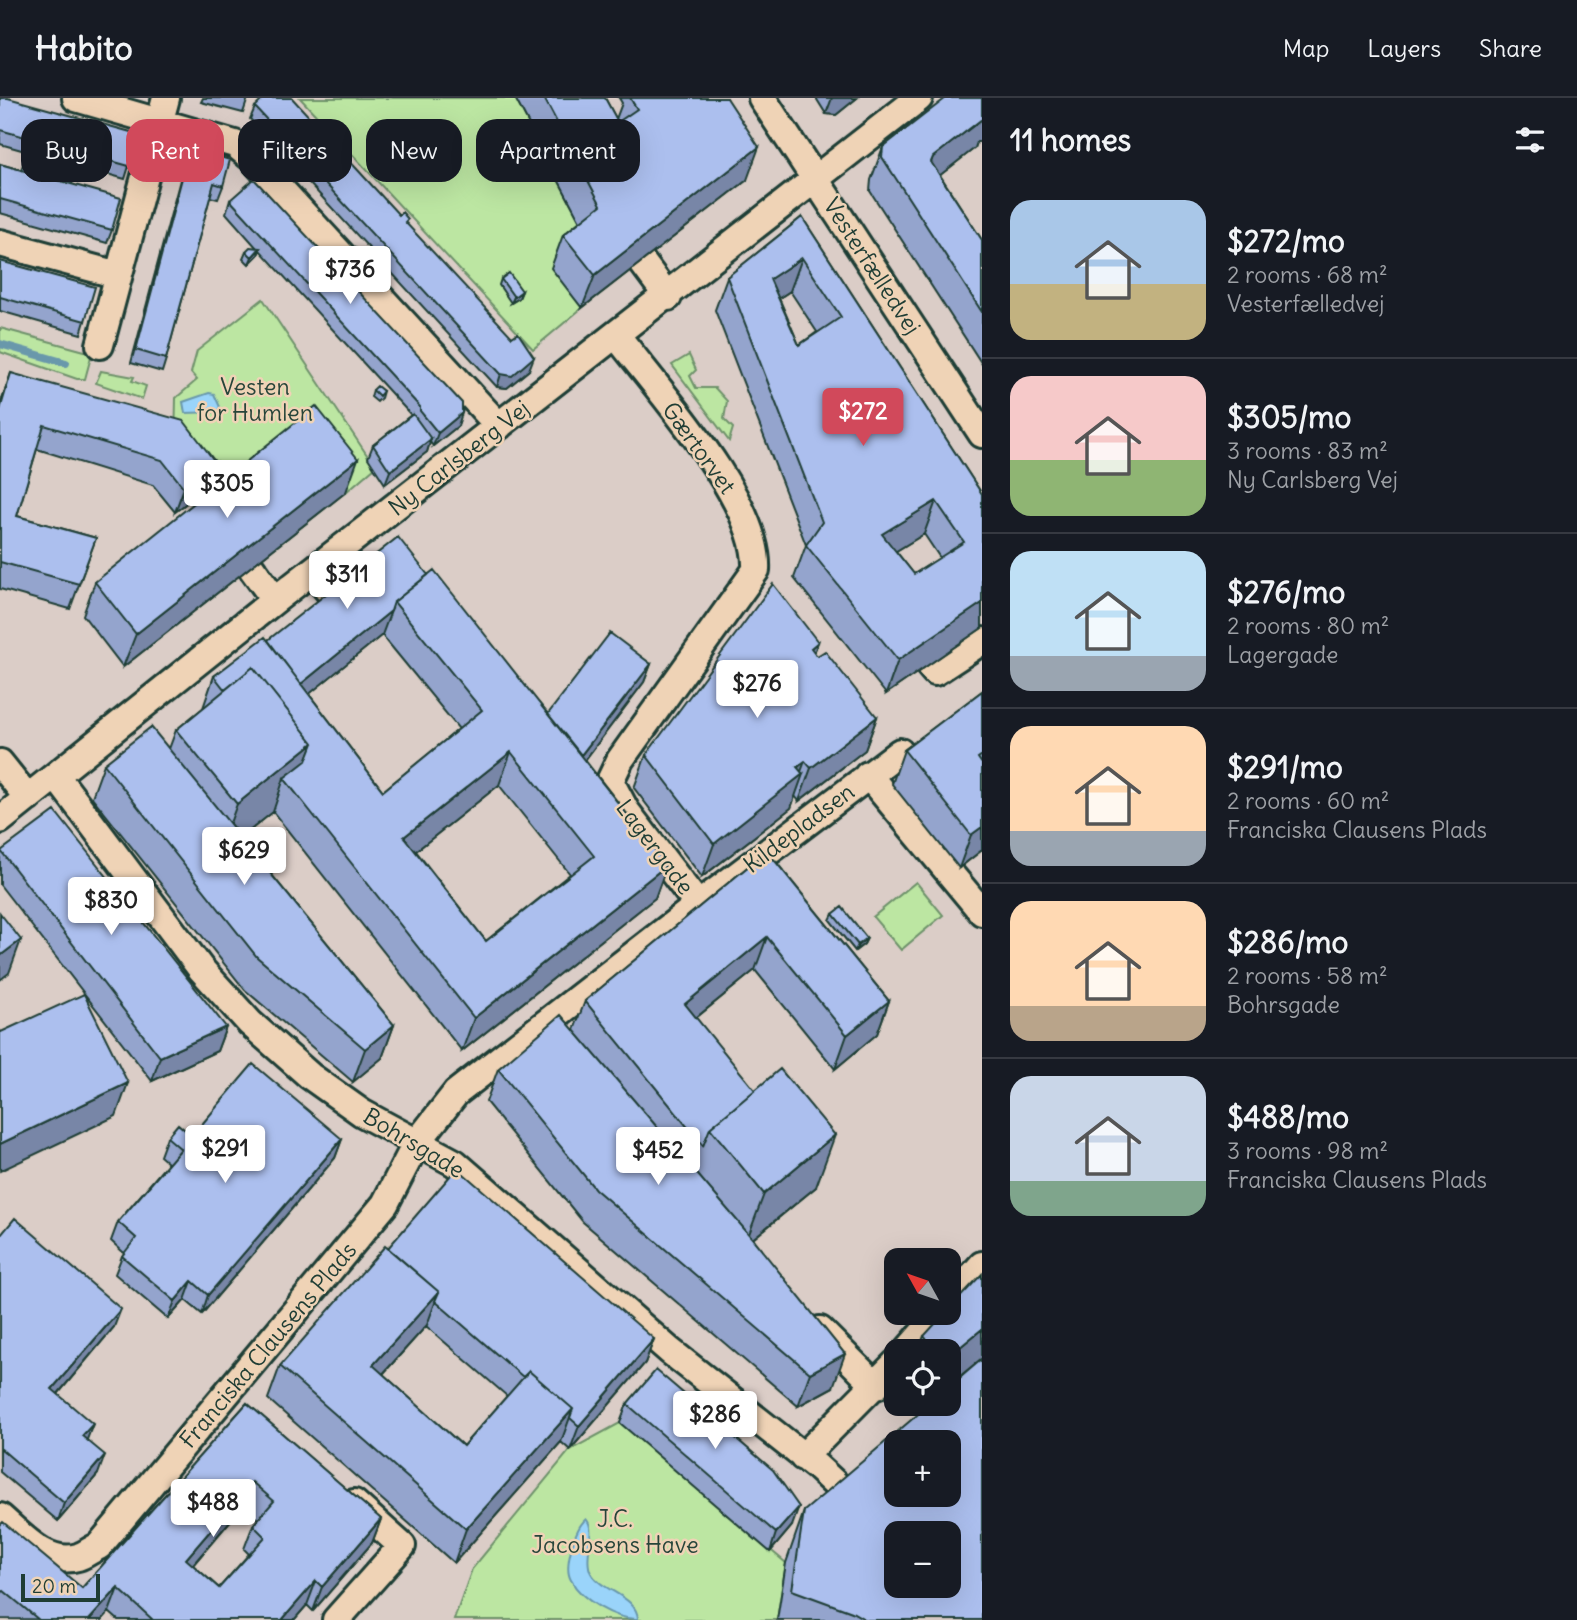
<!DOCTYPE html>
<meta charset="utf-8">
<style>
body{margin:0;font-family:Delius,sans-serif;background:#20242c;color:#f1f3f6;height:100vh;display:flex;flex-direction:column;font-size:26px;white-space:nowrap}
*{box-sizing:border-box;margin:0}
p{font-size:23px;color:#9ea1a6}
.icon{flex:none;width:38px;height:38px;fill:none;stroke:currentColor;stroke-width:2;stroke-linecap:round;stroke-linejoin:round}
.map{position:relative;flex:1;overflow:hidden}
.side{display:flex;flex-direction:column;background:#171b24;width:595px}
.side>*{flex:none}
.top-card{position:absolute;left:21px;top:21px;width:665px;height:63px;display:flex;gap:14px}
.needle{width:46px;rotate:310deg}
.tools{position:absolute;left:884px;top:1150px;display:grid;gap:14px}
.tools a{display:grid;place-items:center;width:77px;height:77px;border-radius:14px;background:#171b24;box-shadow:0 7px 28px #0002;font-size:35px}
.scale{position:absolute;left:21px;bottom:18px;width:79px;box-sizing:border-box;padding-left:7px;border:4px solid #1f3d34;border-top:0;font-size:19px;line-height:24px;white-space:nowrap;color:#1f3d34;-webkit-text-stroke:5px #efd3b6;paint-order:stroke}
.price{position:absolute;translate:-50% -60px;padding:0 16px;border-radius:7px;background:#fff;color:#222;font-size:23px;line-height:46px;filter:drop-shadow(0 2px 4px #0008)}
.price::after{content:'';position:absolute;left:50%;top:42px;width:21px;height:16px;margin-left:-10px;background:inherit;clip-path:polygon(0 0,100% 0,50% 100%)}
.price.active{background:#d1495b;color:#fff}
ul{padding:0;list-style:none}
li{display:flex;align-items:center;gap:21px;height:175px;padding:0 28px}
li+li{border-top:2px solid #363941}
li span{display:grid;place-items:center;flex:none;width:196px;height:140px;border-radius:21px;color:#555}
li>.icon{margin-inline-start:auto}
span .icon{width:84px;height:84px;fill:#fffc;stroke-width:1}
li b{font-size:30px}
h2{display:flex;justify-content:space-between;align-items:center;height:84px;padding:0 28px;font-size:30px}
.chip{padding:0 24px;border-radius:21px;background:#171b24;box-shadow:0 7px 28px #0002;font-size:24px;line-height:63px}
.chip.active{background:#d1495b;color:#fff}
header{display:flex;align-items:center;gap:42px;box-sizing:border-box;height:98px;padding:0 35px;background:#171b24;border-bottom:2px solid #363941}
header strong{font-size:33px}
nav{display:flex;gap:38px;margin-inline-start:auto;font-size:24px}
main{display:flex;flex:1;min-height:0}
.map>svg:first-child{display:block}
.green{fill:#bce6a2;stroke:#6e926b;stroke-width:2}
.water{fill:#9ad4fa;stroke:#6998ab;stroke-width:2}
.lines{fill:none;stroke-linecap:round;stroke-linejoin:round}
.stream{stroke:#6998ab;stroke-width:8}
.minor-casing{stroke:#1f3d34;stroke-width:32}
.minor{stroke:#efd3b6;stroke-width:26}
.wall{fill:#94a4cd;stroke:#1f3d34;stroke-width:2;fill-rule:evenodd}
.shaded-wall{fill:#7886a7;stroke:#1f3d34;stroke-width:2}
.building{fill:#acbfee;stroke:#1f3d34;stroke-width:2;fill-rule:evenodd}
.labels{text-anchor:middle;stroke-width:5;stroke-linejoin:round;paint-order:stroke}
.street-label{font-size:23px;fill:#1f3d34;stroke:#efd3b6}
.park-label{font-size:23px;fill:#27453a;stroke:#efd3b6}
</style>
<header>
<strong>Habito</strong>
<nav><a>Map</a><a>Layers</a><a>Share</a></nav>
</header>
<main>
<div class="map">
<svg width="982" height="1522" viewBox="0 0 982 1522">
<rect width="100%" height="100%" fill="#dbcdc7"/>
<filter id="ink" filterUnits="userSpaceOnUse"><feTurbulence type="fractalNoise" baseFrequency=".0143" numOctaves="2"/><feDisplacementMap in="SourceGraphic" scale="14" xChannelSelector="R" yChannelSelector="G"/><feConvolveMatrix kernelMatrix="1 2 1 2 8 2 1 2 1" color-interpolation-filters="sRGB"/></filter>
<g filter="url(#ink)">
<!-- green -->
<path class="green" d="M300 0H515L589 140 582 210 533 251Z
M263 201 375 369 346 394 221 407 175 347 176 300 197 282 191 275 197 253Z
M0 230 92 255 85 281H77L0 254Z
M689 257 696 272 690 278 696 290H715L727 303 724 321 733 330 729 343 672 267Z
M101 273 134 279 132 283 146 288 142 301 96 285Z
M916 784 943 817 901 852 873 819Z
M620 1325 786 1465 777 1522H454L472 1471 570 1352Z"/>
<!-- water -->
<path class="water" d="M209 295 214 296 220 309 218 314 185 315 183 304Z
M586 1421C597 1431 583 1460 591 1475 601 1493 637 1498 638 1521 616 1522 581 1502 571 1482 563 1469 575 1430 586 1421Z"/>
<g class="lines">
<!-- stream -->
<path class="stream" d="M0 246 66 265"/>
<defs>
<path id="minor" d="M76 0 235 46 253 61 499 328
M762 0 982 336
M0 145 118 177
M642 164 668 199
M100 247 166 0
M251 469 275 502
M312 473 338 504
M929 567 935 574 982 543
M0 665 28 700
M868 677 982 814
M56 678 201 871 250 925 310 978 362 1015 455 1065 670 1253 817 1369 857 1406
M0 722 275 502 919 0
M698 807 900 654
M948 1205 982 1167
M820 1232 876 1288
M907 1253 941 1214
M803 1359 896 1265
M0 1419C21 1437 47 1468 78 1459 85 1457 92 1451 99 1448L385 1106 416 1046 456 995 698 807 626 713 610 683 620 662 756 472C760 404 659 293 617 238
M336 1522 402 1448 354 1405"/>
</defs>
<!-- minor casing -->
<use href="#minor" class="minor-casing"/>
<!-- minor -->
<use href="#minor" class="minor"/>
</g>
<!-- wall -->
<path class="wall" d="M0 0 129 68 125 81 0 46Z
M203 0H248L243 15 201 4Z
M515 0H605L616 21 622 5 619 0H727L747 82 582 210 551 170 563 137 580 123Z
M816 0H857L836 17 826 16Z
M982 0V44H977L975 50 940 77 982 142V266L870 93 871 82 883 49Z
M255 9 406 126 529 272 507 290 497 289 250 21Z
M190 50 223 88 218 101 210 99 166 261 162 274 131 265 185 63Z
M26 57 33 59 28 74 65 84 70 69 77 71 72 86 112 132 107 145 0 115V66L21 72Z
M230 102 458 328 433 348 430 344 427 354 385 386 368 360 373 347 411 317 260 152 258 157 249 166 243 160 246 153 257 150 226 115Z
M802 119 982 396V530L886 596 794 480 806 447 715 212 727 179ZM790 193 817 234 799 247 779 200ZM924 436 940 460 914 476 896 453Z
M0 163 85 223 81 236 0 213Z
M501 181 522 193 519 200 511 205 499 187Z
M11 275 216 365 207 389 175 414 153 387 37 351 17 418 96 440 70 511 0 491V306Z
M373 292 383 293 381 300 377 304 371 299Z
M346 394 123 569 83 517 95 484Z
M428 477 548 616 651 566 644 584 585 662 667 767 655 800 462 953 273 714 241 739 394 927 382 960 353 984 245 892 92 699 104 666 169 651 176 632 203 610 214 578 268 542ZM382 537 459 631 383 693 309 596ZM499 687 570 776 486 843 416 753Z
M818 544 814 555 877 619 865 652 799 703 795 698 791 710 702 779 634 690 646 657Z
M982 593V752L959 770 892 686 904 652Z
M1 753 226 929 217 953 152 983 0 787V757Z
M767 753 889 903 877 936 835 971 755 872 696 920 816 1089 753 1141 833 1289 798 1308 583 1124 486 1004 498 971 574 932 585 903Z
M833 816 867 840 864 846 855 853 830 822Z
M192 1038 342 1041 335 1060 202 1216 185 1202 168 1221 115 1176 122 1158 124 1155 111 1143 118 1124 168 1065 160 1058 167 1039Z
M0 1138 114 1229 58 1296 87 1342 98 1376 58 1423 0 1374Z
M388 1150 654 1241 645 1265 570 1352 561 1344 454 1465 268 1301 280 1268ZM426 1228 507 1298 463 1348 383 1276Z
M924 1238 982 1260 948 1288V1253H918Z
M247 1305 381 1421 372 1445 313 1513 307 1507 294 1522H118L109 1514 102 1522 0 1521V1427L82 1490ZM243 1408 258 1421 253 1427 244 1451 249 1456 219 1490 193 1467Z
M627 1306 792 1428 770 1454 620 1325Z
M804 1413 982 1522H777L786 1465Z"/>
<!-- shaded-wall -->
<path class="shaded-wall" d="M832 0H857L836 17 826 16Z
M982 21V44H977L975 50 921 92 933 59Z
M759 49 747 82 582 210 595 177Z
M260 150 258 157 249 166 252 159Z
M802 160 790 193 758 214 770 181Z
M522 193 519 200 511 205 514 199Z
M534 259 529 272 507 290 497 289 501 276Z
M462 315 458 328 433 348 438 335Z
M431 341 427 354 385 386 390 373Z
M358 361 346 394 123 569 136 536Z
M216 365 207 389 175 414 184 390Z
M936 403 924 436 870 469 882 436Z
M982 505V530L886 596 898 562Z
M391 513 382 537 286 615 295 591Z
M818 544 806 577 811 550Z
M651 566 644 584 566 687 573 668Z
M877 619 865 652 799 703 811 670Z
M313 645 295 694 284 680 273 714 218 758 237 706Z
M511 654 499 687 392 772 404 739Z
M805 663 799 679 803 676 791 710 702 779 714 746Z
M982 729V752L959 770 971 737Z
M667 767 655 800 462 953 474 920Z
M767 839 755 872 672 939 685 906Z
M867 840 864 846 855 853 858 847Z
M21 842 9 875 0 882V858Z
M889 903 877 936 835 971 847 937Z
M394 927 382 960 353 984 365 951Z
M226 929 217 953 152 983 160 959Z
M128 985 116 1018 0 1073V1046Z
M835 1037 816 1089 745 1147 764 1096Z
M342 1041 335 1060 202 1216 208 1197Z
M192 1183 185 1202 168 1221 175 1203Z
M439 1194 427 1227 361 1300 373 1267Z
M121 1211 114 1229 46 1310 52 1291Z
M982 1231V1260L948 1288V1259Z
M654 1241 645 1265 570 1352 579 1328Z
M845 1256 833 1289 798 1308 810 1275Z
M573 1311 561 1344 454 1465 466 1431Z
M93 1326 86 1344 82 1338Z
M105 1357 98 1376 58 1423 64 1405Z
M252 1384 243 1408 177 1485 186 1461Z
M799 1409 792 1428 770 1454 776 1435Z
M381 1421 372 1445 313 1513 322 1489Z
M316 1483 307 1507 294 1522H282Z
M118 1490 109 1514 102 1522H89Z"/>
<!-- building -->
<path class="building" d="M0 0H8L138 36 129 68 0 32Z
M264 0H292L399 117 402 114 408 121 405 124 512 239 518 235 534 259 512 278 501 276 255 9Z
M544 0H605L618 24 637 11 630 0H727L759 49 595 177 563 137 601 107Z
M946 0H982V21L933 59 931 64 982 142V214L882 59 883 49Z
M190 50 230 62 223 88 214 85 166 261 136 252Z
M26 57 33 59 29 70 23 68Z
M0 66 121 100 112 132 0 101Z
M70 69 77 71 73 83 67 81Z
M254 81 462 305V315L438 335 420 313V309L230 102Z
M802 119 982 396V505L898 562 806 447 822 424 727 179ZM802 160 841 219 799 247 770 181ZM936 403 964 444 914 476 882 436Z
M250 149 260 150 252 159 246 153Z
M0 163 95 189 85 223 0 199Z
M509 175 522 193 514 199 501 181Z
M11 275 184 323 216 365 184 390 162 362 44 327 17 418 96 440 79 486 0 464V312Z
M377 288 383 293 379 298 373 292Z
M316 308 358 361 136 536 95 484Z
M413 316 431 341 390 373 373 347Z
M398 439 428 477 394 504 391 513 301 586 268 542Z
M434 472 667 767 474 920 284 680 306 663 313 645 253 569 225 592 214 578 265 539 383 693 482 612 394 504ZM511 654 594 758 486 843 404 739Z
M773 486 818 544 811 550 817 558 825 553 877 619 811 670 805 663 797 669 803 676 714 746 646 657Z
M610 535 651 566 581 657 548 616Z
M253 569 313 645 237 706 176 632Z
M982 593V657L978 660 982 666V729L971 737 904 652Z
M151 629 394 927 365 951 257 859 104 666Z
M55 713 226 929 160 959 1 753Z
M767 753 889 903 847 937 767 839 685 906 755 992 710 1030 703 1048 585 903Z
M842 809 867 840 858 847 833 816Z
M0 815 21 842 0 858Z
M84 896 128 985 0 1046V933L1 934Z
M561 917 752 1140 845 1256 810 1275 595 1091 498 971Z
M253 966 342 1041 208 1197 192 1183 175 1203 122 1158 136 1140 118 1124 181 1051 167 1039 178 1026 192 1038Z
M780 971 835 1037 764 1096 710 1030Z
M457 1070 654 1241 579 1328 570 1320 573 1311 529 1273 523 1279 435 1203 439 1194 388 1150Z
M15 1120 121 1211 52 1291 93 1326 82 1338 105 1357 64 1405 0 1350V1138Z
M385 1148 439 1194 373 1267 463 1348 529 1273 573 1311 466 1431 280 1268Z
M982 1176V1231L948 1259V1253H936L924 1238 946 1214H948V1212Z
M982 1261V1522H866L852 1514 792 1492 804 1413 930 1306H948V1290ZM896 1344H948V1396H896ZM896 1435H948V1488H896Z
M656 1272 773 1372 799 1409 776 1435 627 1306Z
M247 1305 381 1421 322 1489 316 1483 282 1522H153L118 1490 89 1522H39L4 1493 0 1495V1427L3 1424 82 1490ZM252 1384 274 1403 253 1427 265 1439 219 1490 186 1461Z"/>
</g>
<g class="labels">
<!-- street labels -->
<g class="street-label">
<text transform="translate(872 168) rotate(57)" y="8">Vesterfælledvej</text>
<text transform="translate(699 350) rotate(54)" y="8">Gærtorvet</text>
<text transform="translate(459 360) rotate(-38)" y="8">Ny Carlsberg Vej</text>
<text transform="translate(799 730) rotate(-37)" y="8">Kildepladsen</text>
<text transform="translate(655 749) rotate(53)" y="8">Lagergade</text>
<text transform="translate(414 1045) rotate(31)" y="8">Bohrsgade</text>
<text transform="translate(268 1247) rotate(-50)" y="8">Franciska Clausens Plads</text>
</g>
<!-- park labels -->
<g class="park-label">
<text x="255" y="297">Vesten<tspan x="255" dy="26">for Humlen</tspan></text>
<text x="615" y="1429">J.C.<tspan x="615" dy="26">Jacobsens Have</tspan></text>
</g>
</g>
</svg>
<div class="tools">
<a><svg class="needle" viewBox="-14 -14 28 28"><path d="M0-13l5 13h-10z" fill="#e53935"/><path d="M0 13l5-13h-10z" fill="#9ea1a6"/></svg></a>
<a><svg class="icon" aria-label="locate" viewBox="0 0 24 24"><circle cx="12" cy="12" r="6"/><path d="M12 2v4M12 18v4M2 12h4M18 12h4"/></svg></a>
<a>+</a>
<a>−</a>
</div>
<div class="scale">20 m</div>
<b class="price" style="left:350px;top:208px">$736</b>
<b class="price active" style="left:863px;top:350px">$272</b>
<b class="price" style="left:227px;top:422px">$305</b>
<b class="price" style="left:347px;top:513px">$311</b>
<b class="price" style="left:757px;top:622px">$276</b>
<b class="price" style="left:244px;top:789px">$629</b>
<b class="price" style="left:111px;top:839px">$830</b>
<b class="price" style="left:225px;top:1087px">$291</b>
<b class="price" style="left:658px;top:1089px">$452</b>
<b class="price" style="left:715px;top:1353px">$286</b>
<b class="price" style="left:213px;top:1441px">$488</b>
<div class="top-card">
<a class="chip">Buy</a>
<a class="chip active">Rent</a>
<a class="chip">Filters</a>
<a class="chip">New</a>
<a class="chip">Apartment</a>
</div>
</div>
<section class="side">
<h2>11 homes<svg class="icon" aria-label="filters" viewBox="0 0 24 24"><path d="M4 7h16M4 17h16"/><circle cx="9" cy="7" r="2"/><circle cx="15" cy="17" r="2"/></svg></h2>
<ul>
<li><span style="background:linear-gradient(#a9c7e8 60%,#c2b280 0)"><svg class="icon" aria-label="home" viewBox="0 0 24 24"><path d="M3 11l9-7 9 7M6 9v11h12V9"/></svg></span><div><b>$272/mo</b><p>2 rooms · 68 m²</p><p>Vesterfælledvej</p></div></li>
<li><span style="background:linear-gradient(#f6c9c9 60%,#8fb573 0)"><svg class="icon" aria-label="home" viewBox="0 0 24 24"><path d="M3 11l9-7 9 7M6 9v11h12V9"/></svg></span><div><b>$305/mo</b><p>3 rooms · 83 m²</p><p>Ny Carlsberg Vej</p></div></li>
<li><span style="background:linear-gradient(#bfe0f5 75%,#9aa5b1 0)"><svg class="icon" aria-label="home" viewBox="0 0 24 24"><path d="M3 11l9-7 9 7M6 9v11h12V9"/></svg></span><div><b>$276/mo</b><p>2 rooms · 80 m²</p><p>Lagergade</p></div></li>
<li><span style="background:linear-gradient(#ffd9b3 75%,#9aa5b1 0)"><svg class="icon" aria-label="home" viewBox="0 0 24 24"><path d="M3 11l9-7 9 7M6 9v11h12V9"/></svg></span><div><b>$291/mo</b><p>2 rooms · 60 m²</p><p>Franciska Clausens Plads</p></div></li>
<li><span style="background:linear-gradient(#ffd9b3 75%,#b9a48a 0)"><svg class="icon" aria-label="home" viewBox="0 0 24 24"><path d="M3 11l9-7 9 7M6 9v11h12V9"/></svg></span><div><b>$286/mo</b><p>2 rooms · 58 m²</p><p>Bohrsgade</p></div></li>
<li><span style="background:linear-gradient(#c9d6e8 75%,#7fa58c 0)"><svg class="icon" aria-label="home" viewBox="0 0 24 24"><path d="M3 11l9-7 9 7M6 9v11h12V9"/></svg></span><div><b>$488/mo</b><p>3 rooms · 98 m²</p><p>Franciska Clausens Plads</p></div></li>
</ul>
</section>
</main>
